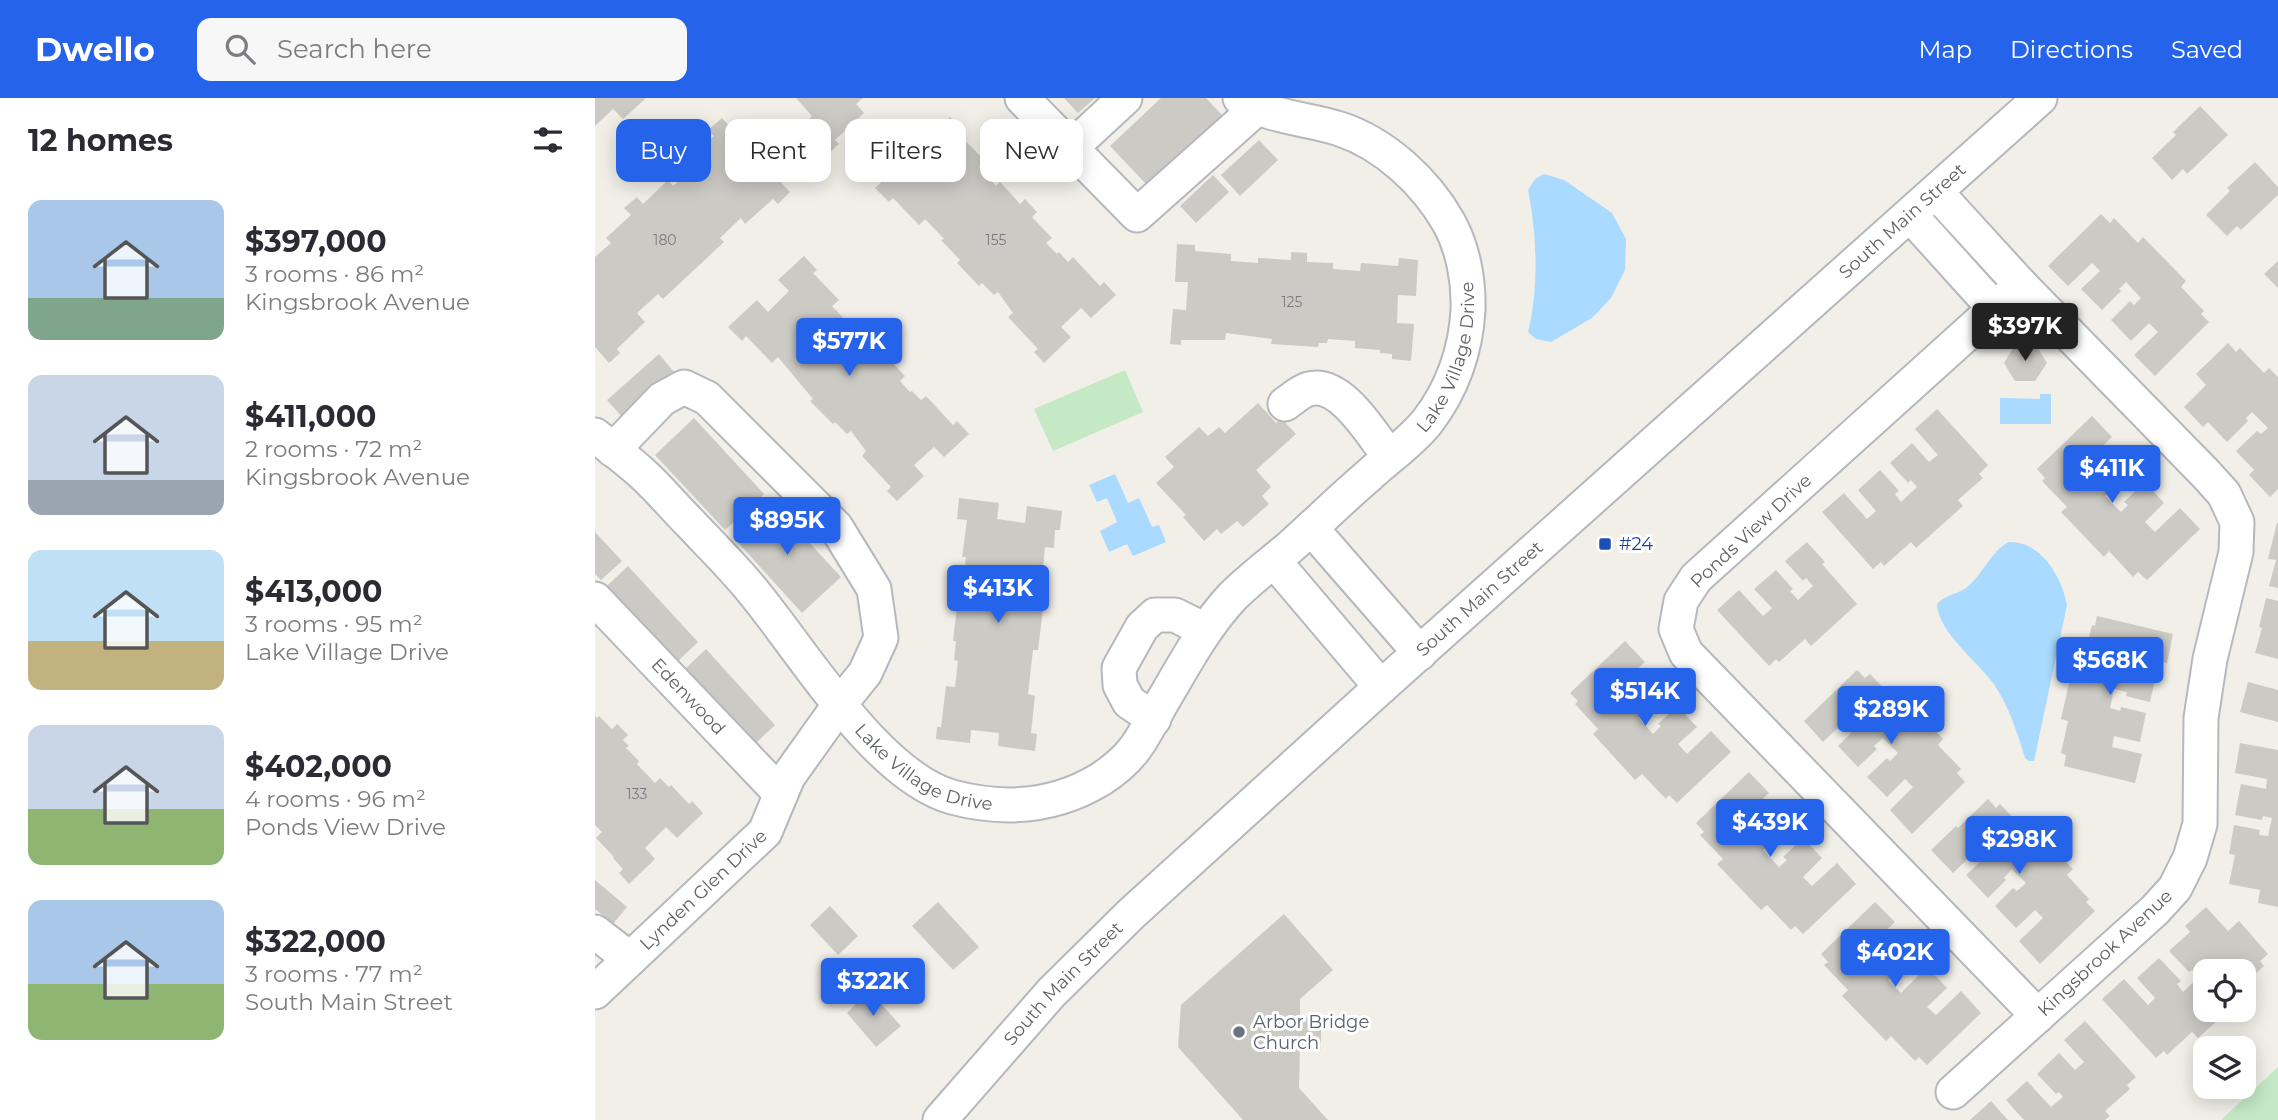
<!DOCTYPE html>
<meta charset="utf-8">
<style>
body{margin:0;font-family:Montserrat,sans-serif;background:#f7f7f7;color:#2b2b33;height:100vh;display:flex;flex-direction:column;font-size:26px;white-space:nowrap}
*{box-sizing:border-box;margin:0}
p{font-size:23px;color:#7c7c81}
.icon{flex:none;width:38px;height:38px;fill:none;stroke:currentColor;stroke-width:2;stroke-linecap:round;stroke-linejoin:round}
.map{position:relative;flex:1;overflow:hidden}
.sheet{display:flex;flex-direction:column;background:#fff;width:595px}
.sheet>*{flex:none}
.guide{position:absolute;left:21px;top:21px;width:665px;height:63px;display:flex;gap:14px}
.controls{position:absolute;left:1598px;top:861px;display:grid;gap:14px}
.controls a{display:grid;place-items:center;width:63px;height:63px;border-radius:14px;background:#fff;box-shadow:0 4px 18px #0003;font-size:35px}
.price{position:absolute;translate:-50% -60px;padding:0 16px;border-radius:7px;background:#2563eb;color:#fff;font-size:23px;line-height:46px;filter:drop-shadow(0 2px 4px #0008)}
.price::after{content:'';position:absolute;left:50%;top:42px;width:21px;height:16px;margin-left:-10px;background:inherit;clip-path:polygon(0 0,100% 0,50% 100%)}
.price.on{background:#222;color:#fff}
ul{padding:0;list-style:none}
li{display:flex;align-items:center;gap:21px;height:175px;padding:0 28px}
li span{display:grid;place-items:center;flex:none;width:196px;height:140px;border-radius:14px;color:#555}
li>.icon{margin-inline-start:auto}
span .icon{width:84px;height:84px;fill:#fffc;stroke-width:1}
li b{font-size:30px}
h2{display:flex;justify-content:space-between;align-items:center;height:84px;padding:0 28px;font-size:30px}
.tag{padding:0 24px;border-radius:14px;background:#fff;box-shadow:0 4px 18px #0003;font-size:24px;line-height:63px}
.tag.on{background:#2563eb;color:#fff}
header{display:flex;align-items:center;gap:42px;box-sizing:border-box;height:98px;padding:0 35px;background:#2563eb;color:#fff}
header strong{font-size:33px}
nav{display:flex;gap:38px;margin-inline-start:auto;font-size:24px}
.search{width:490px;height:63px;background:#f7f7f7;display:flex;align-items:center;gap:18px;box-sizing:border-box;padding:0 24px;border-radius:14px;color:#7c7c81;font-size:26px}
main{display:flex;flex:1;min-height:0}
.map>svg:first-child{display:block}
.green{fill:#c5e8c5}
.water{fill:#aadaff}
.building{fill:#cccac5}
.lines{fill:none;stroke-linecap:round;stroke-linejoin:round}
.minor-casing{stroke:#b5b8bc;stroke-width:37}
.minor{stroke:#fff;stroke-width:33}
.transit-dot{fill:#1a4fb4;stroke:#fff;stroke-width:2.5}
.worship-dot{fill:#6b7280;stroke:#fff;stroke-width:2.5}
.labels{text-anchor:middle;stroke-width:6;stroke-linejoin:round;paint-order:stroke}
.number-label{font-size:14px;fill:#7a7d7f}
.street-label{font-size:18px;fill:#5f6368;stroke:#fff}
.transit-label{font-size:18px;fill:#164399;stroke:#fff;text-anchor:start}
.worship-label{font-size:18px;fill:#5b616d;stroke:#fff;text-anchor:start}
</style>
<header>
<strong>Dwello</strong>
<div class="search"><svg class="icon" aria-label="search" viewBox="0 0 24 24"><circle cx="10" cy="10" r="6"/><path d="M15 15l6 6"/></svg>Search here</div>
<nav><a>Map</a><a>Directions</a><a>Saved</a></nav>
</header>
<main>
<section class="sheet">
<h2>12 homes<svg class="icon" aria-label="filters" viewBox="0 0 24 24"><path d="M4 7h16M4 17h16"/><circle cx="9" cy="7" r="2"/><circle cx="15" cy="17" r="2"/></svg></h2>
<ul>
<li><span style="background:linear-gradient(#a9c7e8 70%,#7fa58c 0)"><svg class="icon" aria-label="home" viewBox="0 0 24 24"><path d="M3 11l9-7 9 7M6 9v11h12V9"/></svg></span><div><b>$397,000</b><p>3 rooms · 86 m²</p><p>Kingsbrook Avenue</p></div></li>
<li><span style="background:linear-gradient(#c9d6e8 75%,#9aa5b1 0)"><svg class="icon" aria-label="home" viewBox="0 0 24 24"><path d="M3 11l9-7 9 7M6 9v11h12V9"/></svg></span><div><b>$411,000</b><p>2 rooms · 72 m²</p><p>Kingsbrook Avenue</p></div></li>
<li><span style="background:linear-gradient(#bfe0f5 65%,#c2b280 0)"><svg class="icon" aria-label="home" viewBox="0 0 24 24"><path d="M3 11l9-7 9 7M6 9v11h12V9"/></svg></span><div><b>$413,000</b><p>3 rooms · 95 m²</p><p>Lake Village Drive</p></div></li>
<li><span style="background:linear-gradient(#c9d6e8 60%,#8fb573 0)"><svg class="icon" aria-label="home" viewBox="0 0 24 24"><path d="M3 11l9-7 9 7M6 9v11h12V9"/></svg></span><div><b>$402,000</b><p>4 rooms · 96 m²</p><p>Ponds View Drive</p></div></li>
<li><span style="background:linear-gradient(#a9c7e8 60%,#8fb573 0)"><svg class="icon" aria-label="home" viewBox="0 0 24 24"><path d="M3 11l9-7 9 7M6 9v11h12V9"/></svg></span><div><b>$322,000</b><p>3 rooms · 77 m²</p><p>South Main Street</p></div></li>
</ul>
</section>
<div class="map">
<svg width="1683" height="1022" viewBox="0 0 1683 1022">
<rect width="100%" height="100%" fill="#f1efe8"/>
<!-- green -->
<path class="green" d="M530 272 548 314 458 353 439 311Z
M1683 969V1022H1625H1626Z"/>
<!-- water -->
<path class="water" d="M949 76 969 82 1017 115 1031 141 1030 172 1016 200 997 220 956 244 941 241 933 234C944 190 942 136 933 92L940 81Z
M1445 296H1456V326H1405V300L1445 301Z
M520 376 533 405 544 400 557 429 564 427 571 444 538 458 532 446 514 454 505 433 522 424 512 400 502 404 494 387Z
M1414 444C1446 443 1467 479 1472 507L1439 663H1434L1430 660C1422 634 1414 608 1398 585 1382 563 1343 534 1342 506 1351 496 1361 497 1371 490 1388 477 1395 454 1414 444Z"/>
<!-- building -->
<path class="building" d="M0 0H51L28 21 18 11 0 28Z
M201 0H268L261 6 269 15 240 42 244 46 233 56 207 28 217 18Z
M469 0H500L483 15Z
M566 0H611L627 17 552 87 515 48Z
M1605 8 1633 37 1592 76 1588 71 1577 82 1557 60 1581 37 1578 34Z
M355 19 369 33 365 37 390 63 384 69 401 88 405 84 425 106 430 101 442 114 437 119 457 140 451 145 462 156 464 154 473 164 478 159 505 188 509 184 521 197 496 220 486 210 466 229 476 239 449 265 439 254 443 251 413 219 418 215 403 194 399 197 387 185 384 188 362 165 365 162 346 142 349 141 330 121 324 127 298 100 294 104 280 90 309 63 320 75 341 55 330 43Z
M127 20 151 46 140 57 158 77 169 66 195 94 183 106 178 101 150 126 146 120 125 140 129 144 68 201 63 196 42 215 50 224 22 251 25 255 14 265 0 249V159L16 145 11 140 36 117 29 110 42 99 48 106 73 82 78 88 99 69 93 62 119 38 113 32Z
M664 42 683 62 645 98 626 77Z
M1660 64 1683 89V97L1646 132 1642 128 1632 138 1611 117 1635 93 1632 90Z
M618 77 634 94 601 125 585 108Z
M1506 116 1515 125 1519 120 1543 145 1548 139 1591 183 1586 189 1609 213 1606 216 1614 224 1560 278 1539 257 1563 234 1554 225 1536 243 1516 222 1535 203 1539 207 1546 200 1531 184 1524 191 1526 193 1507 212 1486 191 1505 173 1497 165 1473 188 1453 168Z
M582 146 600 147V153L636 156V163L663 165V160L696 162V154L712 155V164L738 165V171L765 173 766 165 803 168 804 160 823 162 821 198 803 197 802 225 819 226 816 263 797 261V256L785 255V252L760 250V243L733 241 732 245H724L723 249 676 246 677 241 631 235 630 242H586V247L575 246 578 211 591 212 593 184H580Z
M209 158 222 172 218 175 244 202 237 208 254 226 258 223 278 245 283 240 295 253 291 258 310 278 305 283 315 294 317 293 326 302 331 298 358 327 362 323 374 336 349 359 339 349 319 367 329 378 302 403 292 393 296 389 267 358 271 353 256 333 252 336 240 324 238 326 215 303 218 301 183 259 177 265 151 238 147 243 133 229 162 202 173 214 194 193 183 182Z
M1683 163V190L1669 176Z
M1633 245 1641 254 1645 250 1669 275 1674 270 1683 279V391L1675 399 1654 377 1659 372 1641 353 1662 333 1666 336 1673 330 1657 314 1651 320 1653 323 1632 344 1613 324 1608 329 1589 309 1611 287 1601 276Z
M1420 247 1442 249 1452 265 1440 283H1420L1409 265Z
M64 256 79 274 28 320 12 302Z
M663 305 681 325 686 320 701 336 661 372 676 389 667 398 674 406 648 429 642 423 626 436 622 431 609 443 588 419 591 417 561 385 579 369 570 359 604 329 613 338 624 329 630 335Z
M1342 311 1393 367 1384 376 1388 380 1363 402 1368 408 1321 450 1316 444 1289 468 1286 464 1278 471 1227 414 1249 395 1272 421 1281 413 1263 392 1285 372 1304 393 1300 396 1306 404 1322 389 1316 382 1313 385 1295 365 1317 345 1334 364 1343 357 1320 331Z
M1497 318 1517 339 1492 363 1501 372 1520 354 1540 375 1520 394 1517 392 1510 398 1526 414 1533 407 1529 404 1550 384 1569 405 1550 424 1560 434 1585 410 1605 431 1552 482 1543 474 1538 479 1514 453 1509 459 1466 414 1472 409 1447 383 1450 380 1442 371Z
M99 320 169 396 130 432 60 357Z
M364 400 404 405 402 421 430 425 432 408 467 413 465 432H460L459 450 450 449 447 481H443L441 496H445L443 510 448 511 443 552H438L433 596 440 598 436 635 442 636 440 653 403 648 404 635 376 632 375 645 341 641 342 629H346L351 588 360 589 363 563 359 562 361 543H358L363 501H366L368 486H373L374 475 369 474 371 459H367L372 422 362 421Z
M176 403 246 479 207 515 138 439Z
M1682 425H1683V490L1674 488 1681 462 1673 461Z
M0 434 27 463 6 482 0 476Z
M1212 444 1230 464 1227 466 1262 506 1216 548 1210 541 1184 564 1181 561 1174 568 1122 512 1144 492 1168 518 1177 510 1159 491 1181 472 1198 491 1195 493 1203 502 1218 488 1211 480 1208 483 1190 463Z
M33 468 103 544 82 564 12 488Z
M1671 500 1683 503V561L1660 555 1667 530 1664 529Z
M1502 518 1578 536 1572 565 1540 557 1537 569 1562 574 1555 604 1531 598 1532 594 1519 591 1515 610 1525 613 1526 609 1551 615 1545 644 1519 638 1517 649 1547 656 1540 685 1469 668 1471 657 1466 655 1473 623 1466 621 1480 558 1489 560 1497 527 1500 528Z
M1030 543 1050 564 1025 587 1034 596 1054 577 1073 598 1054 616 1051 614 1044 620 1058 636 1066 628 1063 626 1082 608 1102 629 1083 646 1092 656 1116 633 1136 654 1082 705 1074 697 1071 701 1047 676 1040 682 998 636 1003 631 980 606 983 603 975 595Z
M111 551 180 627 160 646 91 570Z
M1262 572 1270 580 1275 576 1298 600 1304 595 1348 641 1343 647 1366 671 1362 675 1370 684 1317 736 1295 712 1318 689 1310 681 1292 699 1272 679 1292 660 1295 663 1303 655 1288 640 1279 648 1282 651 1263 669 1243 648 1261 630 1252 621 1228 644 1209 623Z
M1653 584 1683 592V624L1645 614Z
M0 618 2 620 4 618 17 631 22 626 33 637 28 642 34 648 31 650 44 663 42 666 60 685 65 680 74 689 76 687 94 706 97 703 108 715 82 740 71 729 50 750 60 761 34 786 24 775 28 771 18 760 19 759 1 740 7 734 0 727Z
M1645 645 1683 652V809L1663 805 1665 792 1634 786 1640 757 1634 756 1639 727 1665 732 1664 737 1673 738 1677 720 1668 718 1667 722 1640 717 1646 686 1671 691 1672 681 1640 675Z
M1154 674 1174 695 1150 717 1159 727 1178 709 1198 730 1178 749 1175 745 1168 752 1184 769 1192 762 1188 759 1208 740 1227 760 1208 779 1217 788 1242 765 1261 786 1208 836 1200 828 1196 832 1172 807 1166 812 1122 766 1128 761 1105 737 1109 734 1101 725Z
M1393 701 1401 710 1405 706 1429 731 1434 726 1478 771 1472 777 1494 801 1491 804 1500 813 1445 866 1424 843 1448 820 1440 812 1421 830 1400 808 1418 790 1422 793 1431 785 1417 771 1409 780 1411 782 1393 800 1371 777 1390 759 1383 751 1358 775 1336 752 1361 728 1363 730Z
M0 782 32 809 18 826 0 811Z
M343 804 384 849 358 872 317 828Z
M1280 804 1300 824 1276 846 1285 855 1302 838 1323 860 1303 879 1300 876 1293 882 1306 895 1332 869 1352 890 1332 909 1341 917 1366 893 1386 915 1332 967 1324 959 1320 963 1296 938 1291 943 1247 898 1253 892 1229 867 1233 864 1226 856Z
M235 808 263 838 243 857 215 827Z
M1611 809 1633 833 1644 823 1673 856 1665 863 1669 868 1648 887V873H1610V912H1634L1603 940 1597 934 1572 957 1569 953 1561 960 1507 901 1529 881 1553 907 1560 900 1542 880 1564 860 1586 883 1582 886 1588 894 1604 879 1597 872 1594 874 1574 853 1595 834 1590 828Z
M689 816 738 872 705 901V919H726V952H705L704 990 733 1022H648L583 949 586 907Z
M272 890 306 928 281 949 252 915 261 906 258 903Z
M1490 923 1541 979 1532 987 1535 991 1510 1013 1515 1018 1510 1022H1429L1411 1002 1432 983 1456 1009 1468 999 1464 994 1461 996 1442 976 1464 955 1480 972 1489 964 1469 942Z
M1396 1003 1413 1022H1375Z"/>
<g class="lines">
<defs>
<g id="minor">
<path d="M427 0 542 117 661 11"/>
<path d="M476 50 530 0"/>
<path d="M1341 94 1426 187 1610 375 1629 396 1642 424 1641 454 1615 561 1606 620 1605 726 1595 760 1580 790 1560 812 1358 994"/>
<path d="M1315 117 1400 211"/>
<path d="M1426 187 1101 480 1086 503 1081 531 1091 555 1443 918"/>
<path d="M690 306C697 301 706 293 714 291 746 282 777 337 794 358"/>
<path id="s1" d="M0 337C17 351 34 363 50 378 66 393 80 410 95 425 114 445 133 464 151 485 203 545 279 677 357 699 409 713 460 709 506 681 541 658 547 640 566 606 588 569 608 530 638 498 655 481 675 466 694 450 720 427 745 402 772 379 791 361 815 345 832 324 857 292 871 252 873 212 874 183 868 150 854 125 831 84 790 46 745 31 712 20 674 20 645 0"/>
<path d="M716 430 825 555"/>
<path d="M679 463 786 589"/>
<path id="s2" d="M0 501 186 696"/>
<path d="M559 621 534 604 525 587 524 570 547 529 560 517H580L610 532"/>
<path d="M0 834 35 861"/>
<path id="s3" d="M0 894 170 734 193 679 245 606 270 575 286 540 279 491 241 429 112 300 89 289 67 301 18 352"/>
<path id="s4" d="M345 1022 456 895 536 816 786 589 1445 0"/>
</g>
</defs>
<!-- minor casing -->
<use href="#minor" class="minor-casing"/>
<!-- minor -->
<use href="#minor" class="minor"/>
</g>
<!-- markers -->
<rect class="transit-dot" x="1003" y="439" width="14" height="14" rx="3.5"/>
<circle class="worship-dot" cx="644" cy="934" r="7"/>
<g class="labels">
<!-- number labels -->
<g class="number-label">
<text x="70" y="147">180</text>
<text x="401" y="147">155</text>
<text x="697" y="209">125</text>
<text x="42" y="701">133</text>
</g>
<!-- street labels -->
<g class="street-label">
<text dy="6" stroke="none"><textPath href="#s4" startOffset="1318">South Main Street</textPath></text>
<text dy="6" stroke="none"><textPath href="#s1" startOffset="1225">Lake Village Drive</textPath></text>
<text transform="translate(1156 433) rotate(-43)" y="6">Ponds View Drive</text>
<text dy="6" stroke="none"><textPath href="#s4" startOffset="751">South Main Street</textPath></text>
<text dy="6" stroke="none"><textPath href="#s2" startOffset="135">Edenwood</textPath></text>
<text dy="6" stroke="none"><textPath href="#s1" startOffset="474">Lake Village Drive</textPath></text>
<text dy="6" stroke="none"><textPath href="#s3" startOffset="149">Lynden Glen Drive</textPath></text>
<text transform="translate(1510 855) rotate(-43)" y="6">Kingsbrook Avenue</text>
<text dy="6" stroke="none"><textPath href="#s4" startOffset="184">South Main Street</textPath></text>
</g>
<!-- transit labels -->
<g class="transit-label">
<text x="1024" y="452">#24</text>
</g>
<!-- worship labels -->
<g class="worship-label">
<text x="658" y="930">Arbor Bridge<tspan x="658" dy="21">Church</tspan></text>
</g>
</g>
</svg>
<div class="controls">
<a><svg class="icon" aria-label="locate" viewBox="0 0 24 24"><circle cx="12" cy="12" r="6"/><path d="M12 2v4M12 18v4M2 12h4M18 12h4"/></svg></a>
<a><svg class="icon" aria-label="layers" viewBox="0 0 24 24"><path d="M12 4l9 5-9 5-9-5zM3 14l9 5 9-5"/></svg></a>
</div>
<b class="price on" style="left:1430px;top:265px">$397K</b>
<b class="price" style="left:254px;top:280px">$577K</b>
<b class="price" style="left:1517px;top:407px">$411K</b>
<b class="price" style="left:192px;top:459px">$895K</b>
<b class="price" style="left:403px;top:527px">$413K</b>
<b class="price" style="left:1515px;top:599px">$568K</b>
<b class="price" style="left:1050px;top:630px">$514K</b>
<b class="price" style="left:1296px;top:648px">$289K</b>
<b class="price" style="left:1175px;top:761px">$439K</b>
<b class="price" style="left:1424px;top:778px">$298K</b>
<b class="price" style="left:1300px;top:891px">$402K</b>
<b class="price" style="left:278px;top:920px">$322K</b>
<div class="guide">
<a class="tag on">Buy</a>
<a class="tag">Rent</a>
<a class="tag">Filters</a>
<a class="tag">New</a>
</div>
</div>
</main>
